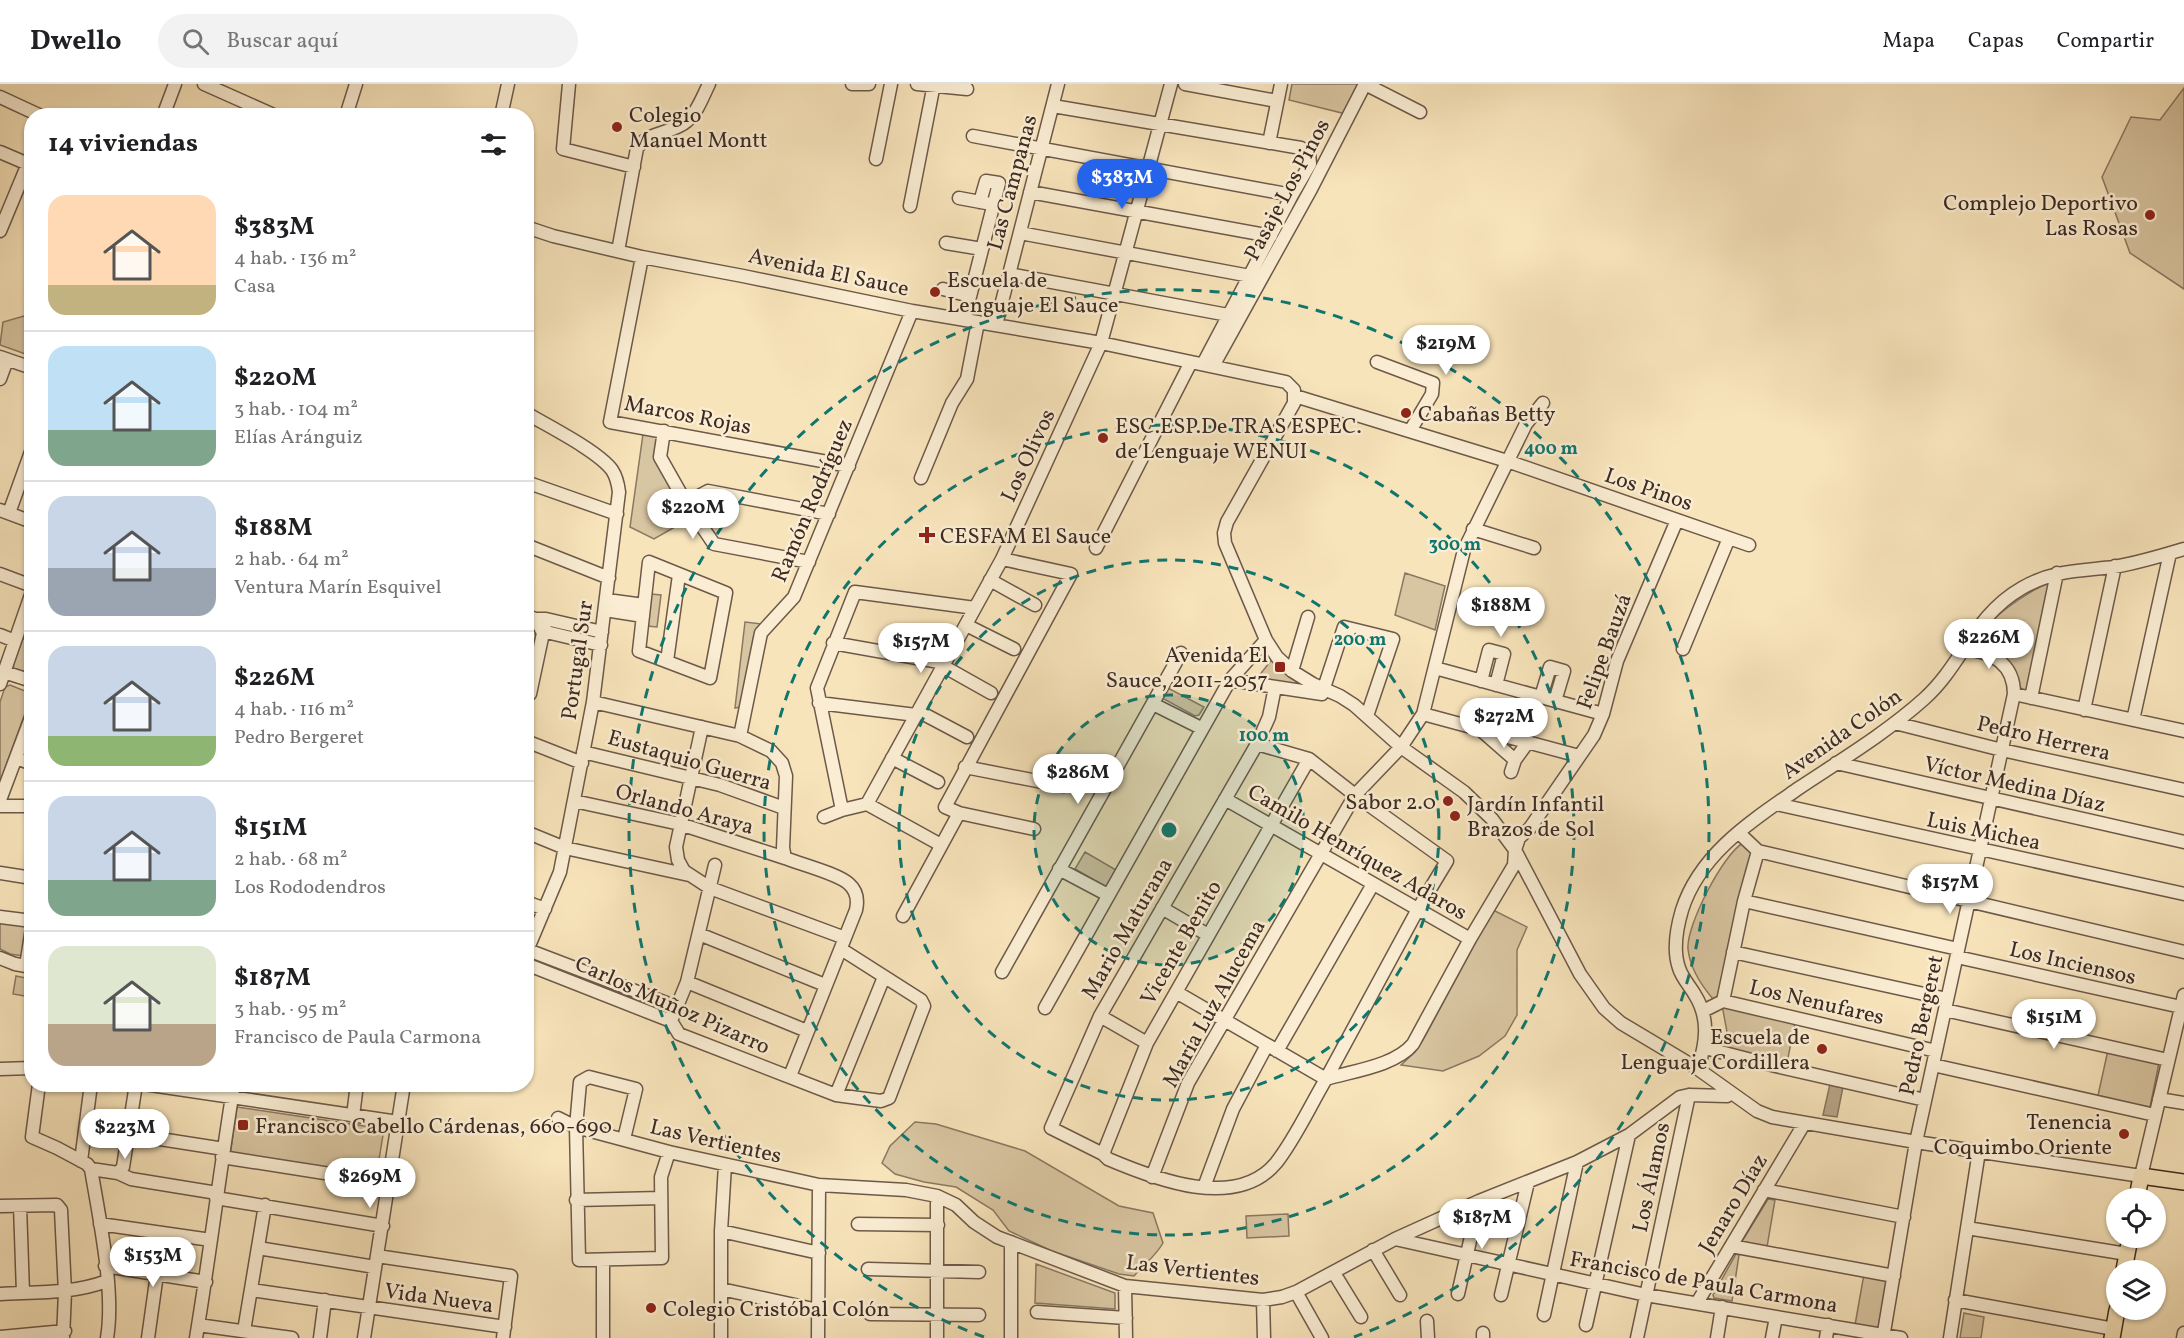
<!DOCTYPE html>
<html lang="es">
<meta charset="utf-8">
<style>
body{margin:0;font-family:Vollkorn,serif;background:#f2f2f2;color:#202124;height:100vh;display:flex;flex-direction:column;font-size:22px;white-space:nowrap}
*{box-sizing:border-box;margin:0}
p{font-size:20px;color:#757577}
.icon{flex:none;width:33px;height:33px;fill:none;stroke:currentColor;stroke-width:2;stroke-linecap:round;stroke-linejoin:round}
.map{position:relative;flex:1;overflow:hidden}
.side{position:absolute;left:24px;top:24px;width:510px;height:984px;display:flex;flex-direction:column;background:#fff;border-radius:24px;box-shadow:0 2px 4px #0004}
.side>*{flex:none}
.controls{position:absolute;left:2106px;top:1104px;display:grid;gap:12px}
.controls a{display:grid;place-items:center;width:60px;height:60px;border-radius:50%;background:#fff;box-shadow:0 2px 4px #0004;font-size:30px}
.price{position:absolute;translate:-50% -51px;padding:0 14px;border-radius:21px;background:#fff;color:#222;font-size:20px;line-height:39px;filter:drop-shadow(0 2px 3px #0008)}
.price::after{content:'';position:absolute;left:50%;top:36px;width:18px;height:14px;margin-left:-9px;background:inherit;clip-path:polygon(0 0,100% 0,50% 100%)}
.price.selected{background:#2563eb;color:#fff}
ul{padding:0;list-style:none}
li{display:flex;align-items:center;gap:18px;height:150px;padding:0 24px}
li+li{border-top:2px solid #e0e0e0}
li span{display:grid;place-items:center;flex:none;width:168px;height:120px;border-radius:18px;color:#555}
li>.icon{margin-inline-start:auto}
span .icon{width:72px;height:72px;fill:#fffc;stroke-width:1}
li b{font-size:26px}
h2{display:flex;justify-content:space-between;align-items:center;height:72px;padding:0 24px;font-size:26px}
header{display:flex;align-items:center;gap:36px;box-sizing:border-box;height:84px;padding:0 30px;background:#fff;border-bottom:2px solid #e0e0e0}
header strong{font-size:28px}
nav{display:flex;gap:33px;margin-inline-start:auto;font-size:21px}
.search{width:420px;height:54px;background:#f2f2f2;display:flex;align-items:center;gap:15px;box-sizing:border-box;padding:0 21px;border-radius:33px;color:#757577;font-size:22px}
.map>svg:first-child{display:block}
.green{fill:#d8c5a1;stroke:#8a7862;stroke-width:1.5}
.water{fill:#b8a587;stroke:#87745f;stroke-width:1.5}
.lines{fill:none;stroke-linecap:round;stroke-linejoin:round}
.minor-casing{stroke:#6c5949;stroke-width:15}
.major-casing{stroke:#3d2b23;stroke-width:18}
.minor{stroke:#faedd3;stroke-width:12}
.major{stroke:#f8e4bb;stroke-width:15}
.ring{fill:none;stroke:#0f766e;stroke-width:3;stroke-dasharray:10 8}
.poi-dot{fill:#8f2418;stroke:#faedd3;stroke-width:2}
.labels{text-anchor:middle;stroke-width:5;stroke-linejoin:round;paint-order:stroke}
.poi-label{font-size:22px;fill:#3d2b23;stroke:#faedd3;text-anchor:start}
.street-label{font-size:22px;fill:#3d2b23;stroke:#faedd3}
.centre{fill:#0f766e;stroke:#faedd3;stroke-width:3}
.ring-label{font-size:18px;text-anchor:middle;font-weight:bold;fill:#0f766e;stroke:#faedd3;stroke-width:5;stroke-linejoin:round;paint-order:stroke}
</style>
<header>
<strong>Dwello</strong>
<div class="search"><svg class="icon" aria-label="search" viewBox="0 0 24 24"><circle cx="10" cy="10" r="6"/><path d="M15 15l6 6"/></svg>Buscar aquí</div>
<nav><a>Mapa</a><a>Capas</a><a>Compartir</a></nav>
</header>
<div class="map">
<svg width="2184" height="1254" viewBox="0 0 2184 1254">
<rect width="100%" height="100%" fill="#f8e4bb"/>
<filter id="stains"><feTurbulence type="fractalNoise" baseFrequency=".00333" numOctaves="4"/><feColorMatrix values="0 0 0 0 .2 0 0 0 0 .09 0 0 0 0 .02 0 0 0 .5 -.17"/></filter>
<radialGradient id="worn" r=".72"><stop offset=".6" stop-color="#630" stop-opacity="0"/><stop offset="1" stop-color="#630" stop-opacity=".3"/></radialGradient>
<!-- green -->
<path class="green" d="M1292 0H1360L1346 30 1289 16Z
M2184 4V205L2130 169 2102 93 2131 33 2160 36Z
M31 230V272L0 261 3 238Z
M643 350 658 352 655 376 689 435 654 455 630 443Z
M1405 489 1445 502 1435 546 1395 531Z
M2053 497 2027 607H2023C2017 601 2018 592 2014 584 2005 571 1993 569 1981 561 1977 538 2034 504 2053 497Z
M651 510 661 511 657 543 647 542Z
M745 538 762 540 754 551 740 623 735 624Z
M526 543 537 552 529 586 527 585Z
M23 554 31 558V592L15 586 13 581Z
M1273 574C1284 590 1295 597 1314 605L1258 593Z
M10 601 30 609 31 613 0 698V618L5 603Z
M1166 603 1204 623 1199 631 1195 632 1162 614Z
M1743 759 1753 764 1721 913 1713 915C1701 901 1690 885 1688 865 1686 842 1723 770 1743 759Z
M1085 768 1116 786 1106 803 1075 785Z
M1493 826 1527 843 1517 866V931L1505 952 1479 972 1443 987 1401 981 1415 968 1424 954Z
M0 835 29 841 23 872 10 870 0 865Z
M16 892 31 895V913L13 910Z
M1722 921 1795 938 1787 979 1725 967 1727 948Z
M2108 966 2159 979 2150 1023 2147 1025 2097 1016Z
M237 1023 384 1045 376 1094 230 1072Z
M915 1038 936 1040 1025 1067 1119 1122 1153 1129 1163 1159C1155 1173 1144 1180 1134 1192L1119 1190 1052 1167 1009 1147 993 1126 956 1103 924 1098 895 1090 882 1079 890 1062Z
M1768 1115 1775 1116 1767 1163 1741 1159Z
M1288 1130 1289 1152 1247 1154 1246 1132Z
M1736 1170 1739 1171 1732 1217 1714 1214 1713 1211Z
M1036 1180 1115 1209V1225L1035 1219Z
M1864 1190 1889 1194 1880 1245 1855 1241Z
M1964 1229 1984 1233 1981 1254H1960Z"/>
<!-- water -->
<path class="water" d="M1830 1000 1843 1003 1837 1033 1823 1031Z"/>
<g class="lines">
<defs>
<path id="minor" d="M204 0 276 32
M569 0 563 65 634 83
M852 0H869
M917 0 967 5
M1185 0 1277 17
M0 13 41 32
M1053 22 1301 64 1309 69 1310 80 1292 111 1203 280
M163 32 175 0
M346 32 356 0
M501 32 508 0
M973 52 1292 111
M1269 59 1281 0
M0 68 28 80
M876 75 891 0
M1030 108 1271 152
M959 114 986 119
M910 122 934 0
M526 143 553 152 642 173 743 192 912 227 1101 259 1286 298 1294 306V319L1227 438 1224 449 1225 459 1266 556 1277 573 1292 587 1313 600 1340 612 1354 621 1401 663 1464 708 1492 735 1515 766 1580 890 1604 924 1621 939 1698 985 1757 1027 1772 1033 1916 1058 2141 1092 2184 911
M0 147 32 70
M1020 149 1250 192
M946 159 982 165
M618 167 637 64C649 47 672 50 687 37 697 29 703 12 709 0
M642 173 610 338 849 382
M1009 190 1228 231
M943 205 970 212
M964 236 999 99 986 97 980 118
M996 241 1058 0
M0 273 32 284
M1377 278 1433 299 1432 310 1410 347
M1213 282 1311 105 1365 0 1420 28
M0 295 7 276
M1295 312 1507 377 1749 461
M526 329C548 342 598 367 612 386 616 392 618 400 619 408L593 618 560 788 526 869
M664 347 660 373 686 419 714 460 809 478
M921 394 952 319 967 295 978 238
M526 398 617 430
M686 419 708 407 829 430
M0 426 32 438
M9 429 32 365
M1473 445 1534 464
M526 461 609 494
M1096 464 1191 278
M1002 475 1071 490 945 723 959 729 1034 745
M649 478 726 509 710 594 639 567Z
M0 490 32 502
M990 496 1035 521
M607 516 644 521
M605 526 643 532
M526 531 535 535H546L602 548
M539 541 542 547 601 561
M966 541 1014 565
M0 551 15 557
M833 559 945 579
M1683 565 1729 454
M667 577 679 491
M943 582 991 609
M1435 584 1603 630
M1292 587 1308 533
M4 588 32 597
M1230 596 1322 610 1344 543 1393 555 1367 632
M1481 597 1489 566 1504 570 1496 601
M0 600 32 508
M1275 603 1269 633 1257 660 1100 932 1051 1044 1103 1070 1108 1075C1155 1095 1236 1127 1276 1079 1295 1055 1310 1022 1326 995 1352 987 1395 982 1413 960L1470 855 1514 781 1515 766 1519 754 1530 744 1594 651 1603 630 1617 577 1677 436
M530 610 546 535
M2014 610 2184 647
M1541 613 1550 583 1564 587 1555 617
M2031 614 2057 489
M593 618 740 652 771 667 782 679 786 692 783 764 785 774C800 780 839 790 849 800 857 807 858 817 856 826L790 992
M819 619 916 631
M1153 620 1201 644
M2084 626 2115 482
M918 627 967 653
M1423 630 1579 672
M2133 636 2170 469
M1895 639 2002 666 2184 706
M702 643 676 763 678 776 684 787 710 804 845 854
M1482 647 1515 676
M740 652 761 549 794 513 912 227
M526 657 582 679
M583 668 720 701 784 724
M16 674 32 680
M892 674 938 698
M1836 679 2184 758
M965 683 1063 702
M1511 688 1515 676 1528 658
M1225 715 1470 855
M0 716 32 631
M574 717 680 740 785 774
M867 720 1002 475 1101 259 1171 0
M867 720 842 726 817 604 855 508 975 524
M867 720 941 761
M1776 720 2184 810
M0 722H32
M824 733 842 726
M526 748 565 764 689 791
M1739 749 1758 767
M1758 767 2184 868
M1059 785 1108 811
M0 789 32 794
M1744 817 1958 865
M526 818 545 825
M1162 824 1208 851
M903 832 959 729
M0 833 32 837
M699 850 825 901
M528 866 677 923
M1733 868 1947 915
M1957 873 2181 923
M0 874 15 880 32 883
M526 880 671 937 679 950 836 1011 881 1017 889 1014 924 922 921 916 841 865
M26 882 32 844
M1002 888 1181 569
M687 898 807 947
M1176 908 1326 995 1418 825 1447 777 1355 711 1309 675 1257 660
M1723 917 1936 967
M1045 924 1230 596 1266 556
M1945 926 2168 976
M1703 927 1723 917 1744 817 1758 767
M1100 932 1147 959
M671 937 687 898 715 781
M1705 964 1767 980 1925 1016
M1277 967 1373 800
M1933 981 2155 1031
M0 985 32 984
M1698 985C1706 959 1710 935 1695 911 1690 902 1682 894 1679 884 1673 867 1677 843 1682 826 1700 769 1753 736 1799 704 1841 676 1886 649 1924 615 1963 580 1973 532 2022 504 2053 486 2080 487 2114 483 2137 479 2161 472 2184 465
M39 1000 32 1053 57 1064 87 1080 91 1085 118 1089 131 1095 217 1109
M144 1000 398 1038
M836 1011 884 893
M2159 1015 2184 1019
M353 1032 357 1000
M558 1034 576 1043 669 1068 819 1101 906 1106 937 1112 956 1121 974 1138 997 1153 1125 1202 1263 1216 1282 1213 1296 1208 1395 1155 1479 1117 1577 1078 1629 1051 1680 1013 1689 1011 1727 1012 1731 1009
M128 1050 224 1065
M624 1055 636 1005 589 993 580 998 576 1043 579 1176 662 1174 661 1093 669 1068
M1103 1070 1147 959 1309 675
M222 1073 388 1099
M81 1077 91 1000
M91 1085C99 1133 115 1207 107 1254
M118 1089 123 1083 136 1000
M1152 1093 1188 999 1355 711 1401 663 1423 630 1464 466 1526 340 1543 319
M1204 1103 1233 1025 1267 961
M1764 1106 1904 1133
M937 1112V1254
M216 1114 383 1142
M576 1116 661 1114
M0 1122 57 1121 61 1126 65 1208 63 1254
M20 1122 23 1209
M100 1140 211 1156
M858 1140 938 1141
M1967 1144 2127 1170
M721 1147 819 1169
M1395 1155 1646 1211 1901 1254
M1731 1162 1894 1192
M258 1164 375 1183
M1373 1166 1400 1211
M377 1172 511 1192 503 1254
M603 1176V1254
M105 1182 206 1198
M868 1185 979 1188
M1334 1189 1361 1233
M1125 1202 1126 1254
M721 1205 818 1226
M251 1206 505 1243
M1296 1208 1322 1254
M0 1210C37 1208 72 1210 107 1197
M1458 1210 1479 1117
M1501 1211 1528 1098
M1263 1216 1264 1254
M1955 1216 2114 1245
M1697 1219 1804 1040
M1037 1228 1126 1234
M870 1230 979 1231
M1544 1231 1577 1078
M1427 1237 1428 1254
M198 1241 292 1254
M1586 1241 1629 1051
M244 1247 265 1121
M0 1253 65 1247
M148 1254 157 1190
M196 1254C210 1170 220 1085 234 1000
M320 1254 325 1216
M364 1254 404 1000
M721 1254V1147L725 1081
M818 1254 819 1101
M1011 1254V1158
M1483 1254V1249
M1637 1254 1689 1011
M1717 1254 1722 1223
M1772 1254 1776 1233
M1826 1254 1828 1241
M1883 1254 1916 1058 2014 610C2014 579 1991 567 1963 565
M1950 1254 1979 1067
M2183 1254 2184 1249"/>
<path id="major" d="M2137 1114 2141 1092 2184 1098
M2124 1186 2130 1154
M2112 1254 2117 1226"/>
</defs>
<!-- minor casing -->
<use href="#minor" class="minor-casing"/>
<!-- major casing -->
<use href="#major" class="major-casing"/>
<!-- minor -->
<use href="#minor" class="minor"/>
<!-- major -->
<use href="#major" class="major"/>
</g>
<!-- distance rings -->
<circle cx="1169" cy="746" r="135" fill="#0f766e" fill-opacity=".12"/>
<g class="ring">
<circle cx="1169" cy="746" r="135"/>
<circle cx="1169" cy="746" r="270"/>
<circle cx="1169" cy="746" r="405"/>
<path d="M984 1253A540 540 0 1 1 1354 1253"/>
</g>
<!-- markers -->
<g class="poi-dot">
<circle cx="617" cy="43" r="6"/>
<circle cx="2150" cy="131" r="6"/>
<circle cx="935" cy="208" r="6"/>
<circle cx="1406" cy="329" r="6"/>
<circle cx="1103" cy="354" r="6"/>
<path d="M924 442h6v6h6v6h-6v6h-6v-6h-6v-6h6z"/>
<rect x="1274" y="577" width="12" height="12" rx="3"/>
<circle cx="1448" cy="717" r="6"/>
<circle cx="1455" cy="732" r="6"/>
<circle cx="1822" cy="965" r="6"/>
<rect x="237" y="1035" width="12" height="12" rx="3"/>
<circle cx="2124" cy="1050" r="6"/>
<circle cx="651" cy="1224" r="6"/>
</g>
<g class="labels">
<!-- poi labels -->
<g class="poi-label">
<text x="629" y="38">Colegio<tspan x="629" dy="25">Manuel Montt</tspan></text>
<text x="2138" y="126" text-anchor="end">Complejo Deportivo<tspan x="2138" dy="25">Las Rosas</tspan></text>
<text x="947" y="203">Escuela de<tspan x="947" dy="25">Lenguaje El Sauce</tspan></text>
<text x="1418" y="337">Cabañas Betty</text>
<text x="1115" y="349">ESC.ESP.De TRAS ESPEC.<tspan x="1115" dy="25">de Lenguaje WENUI</tspan></text>
<text x="940" y="459">CESFAM El Sauce</text>
<text x="1268" y="578" text-anchor="end">Avenida El<tspan x="1268" dy="25">Sauce, 2011-2057</tspan></text>
<text x="1436" y="725" text-anchor="end">Sabor 2.0</text>
<text x="1467" y="727">Jardín Infantil<tspan x="1467" dy="25">Brazos de Sol</tspan></text>
<text x="1810" y="960" text-anchor="end">Escuela de<tspan x="1810" dy="25">Lenguaje Cordillera</tspan></text>
<text x="2112" y="1045" text-anchor="end">Tenencia<tspan x="2112" dy="25">Coquimbo Oriente</tspan></text>
<text x="255" y="1049">Francisco Cabello Cárdenas, 660-690</text>
<text x="663" y="1232">Colegio Cristóbal Colón</text>
</g>
<!-- street labels -->
<g class="street-label">
<text transform="translate(1011 98) rotate(-75)" y="8">Las Campanas</text>
<text transform="translate(1286 105) rotate(-62)" y="8">Pasaje Los Pinos</text>
<text transform="translate(829 187) rotate(12)" y="8">Avenida El Sauce</text>
<text transform="translate(688 330) rotate(11)" y="8">Marcos Rojas</text>
<text transform="translate(1027 371) rotate(-65)" y="8">Los Olivos</text>
<text transform="translate(1649 404) rotate(19)" y="8">Los Pinos</text>
<text transform="translate(811 416) rotate(-67)" y="8">Ramón Rodríguez</text>
<text transform="translate(1603 567) rotate(-70)" y="8">Felipe Bauzá</text>
<text transform="translate(576 576) rotate(-82)" y="8">Portugal Sur</text>
<text transform="translate(1841 649) rotate(-35)" y="8">Avenida Colón</text>
<text transform="translate(2044 653) rotate(13)" y="8">Pedro Herrera</text>
<text transform="translate(690 675) rotate(16)" y="8">Eustaquio Guerra</text>
<text transform="translate(2015 699) rotate(13)" y="8">Víctor Medina Díaz</text>
<text transform="translate(685 724) rotate(15)" y="8">Orlando Araya</text>
<text transform="translate(1984 746) rotate(12)" y="8">Luis Michea</text>
<text transform="translate(1358 767) rotate(30)" y="8">Camilo Henríquez Adaros</text>
<text transform="translate(1126 844) rotate(-60)" y="8">Mario Maturana</text>
<text transform="translate(1180 858) rotate(-60)" y="8">Vicente Benito</text>
<text transform="translate(2073 878) rotate(13)" y="8">Los Inciensos</text>
<text transform="translate(1817 917) rotate(13)" y="8">Los Nenufares</text>
<text transform="translate(1213 919) rotate(-61)" y="8">María Luz Alucema</text>
<text transform="translate(673 920) rotate(24)" y="8">Carlos Muñoz Pizarro</text>
<text transform="translate(1920 941) rotate(-78)" y="8">Pedro Bergeret</text>
<text transform="translate(716 1056) rotate(13)" y="8">Las Vertientes</text>
<text transform="translate(1650 1093) rotate(-78)" y="8">Los Álamos</text>
<text transform="translate(1732 1119) rotate(-59)" y="8">Jenaro Díaz</text>
<text transform="translate(1193 1185) rotate(7)" y="8">Las Vertientes</text>
<text transform="translate(1704 1197) rotate(10)" y="8">Francisco de Paula Carmona</text>
<text transform="translate(439 1213) rotate(8)" y="8">Vida Nueva</text>
</g>
</g>
<circle cx="1169" cy="746" r="9" class="centre"/>
<g class="ring-label">
<text x="1551" y="370">400 m</text>
<text x="1455" y="466">300 m</text>
<text x="1360" y="561">200 m</text>
<text x="1264" y="657">100 m</text>
</g>
<rect width="100%" height="100%" filter="url(#stains)"/>
<rect width="100%" height="100%" fill="url(#worn)"/>
</svg>
<div class="controls">
<a><svg class="icon" aria-label="locate" viewBox="0 0 24 24"><circle cx="12" cy="12" r="6"/><path d="M12 2v4M12 18v4M2 12h4M18 12h4"/></svg></a>
<a><svg class="icon" aria-label="layers" viewBox="0 0 24 24"><path d="M12 4l9 5-9 5-9-5zM3 14l9 5 9-5"/></svg></a>
</div>
<b class="price selected" style="left:1122px;top:126px">$383M</b>
<b class="price" style="left:1446px;top:292px">$219M</b>
<b class="price" style="left:693px;top:456px">$220M</b>
<b class="price" style="left:1501px;top:554px">$188M</b>
<b class="price" style="left:1989px;top:586px">$226M</b>
<b class="price" style="left:921px;top:590px">$157M</b>
<b class="price" style="left:1504px;top:665px">$272M</b>
<b class="price" style="left:1078px;top:721px">$286M</b>
<b class="price" style="left:1950px;top:831px">$157M</b>
<b class="price" style="left:2054px;top:966px">$151M</b>
<b class="price" style="left:125px;top:1076px">$223M</b>
<b class="price" style="left:370px;top:1125px">$269M</b>
<b class="price" style="left:1482px;top:1166px">$187M</b>
<b class="price" style="left:153px;top:1204px">$153M</b>
<section class="side">
<h2>14 viviendas<svg class="icon" aria-label="filters" viewBox="0 0 24 24"><path d="M4 7h16M4 17h16"/><circle cx="9" cy="7" r="2"/><circle cx="15" cy="17" r="2"/></svg></h2>
<ul>
<li><span style="background:linear-gradient(#ffd9b3 75%,#c2b280 0)"><svg class="icon" aria-label="home" viewBox="0 0 24 24"><path d="M3 11l9-7 9 7M6 9v11h12V9"/></svg></span><div><b>$383M</b><p>4 hab. · 136 m²</p><p>Casa</p></div></li>
<li><span style="background:linear-gradient(#bfe0f5 70%,#7fa58c 0)"><svg class="icon" aria-label="home" viewBox="0 0 24 24"><path d="M3 11l9-7 9 7M6 9v11h12V9"/></svg></span><div><b>$220M</b><p>3 hab. · 104 m²</p><p>Elías Aránguiz</p></div></li>
<li><span style="background:linear-gradient(#c9d6e8 60%,#9aa5b1 0)"><svg class="icon" aria-label="home" viewBox="0 0 24 24"><path d="M3 11l9-7 9 7M6 9v11h12V9"/></svg></span><div><b>$188M</b><p>2 hab. · 64 m²</p><p>Ventura Marín Esquivel</p></div></li>
<li><span style="background:linear-gradient(#c9d6e8 75%,#8fb573 0)"><svg class="icon" aria-label="home" viewBox="0 0 24 24"><path d="M3 11l9-7 9 7M6 9v11h12V9"/></svg></span><div><b>$226M</b><p>4 hab. · 116 m²</p><p>Pedro Bergeret</p></div></li>
<li><span style="background:linear-gradient(#c9d6e8 70%,#7fa58c 0)"><svg class="icon" aria-label="home" viewBox="0 0 24 24"><path d="M3 11l9-7 9 7M6 9v11h12V9"/></svg></span><div><b>$151M</b><p>2 hab. · 68 m²</p><p>Los Rododendros</p></div></li>
<li><span style="background:linear-gradient(#dfe7d0 65%,#b9a48a 0)"><svg class="icon" aria-label="home" viewBox="0 0 24 24"><path d="M3 11l9-7 9 7M6 9v11h12V9"/></svg></span><div><b>$187M</b><p>3 hab. · 95 m²</p><p>Francisco de Paula Carmona</p></div></li>
</ul>
</section>
</div>
